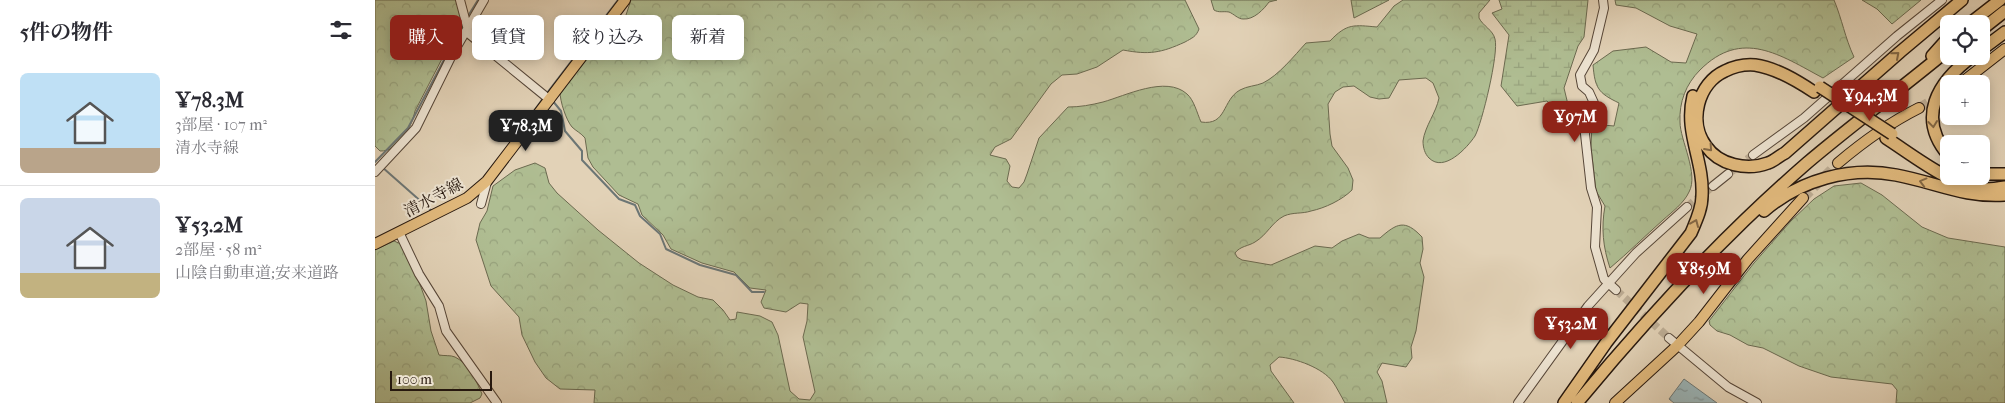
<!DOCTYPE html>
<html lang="ja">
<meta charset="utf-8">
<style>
body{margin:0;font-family:"IM FELL French Canon","Noto Serif JP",serif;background:#f7f7f7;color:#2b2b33;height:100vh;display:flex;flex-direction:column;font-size:19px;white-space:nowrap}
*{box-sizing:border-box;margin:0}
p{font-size:16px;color:#7c7c81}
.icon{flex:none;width:28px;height:28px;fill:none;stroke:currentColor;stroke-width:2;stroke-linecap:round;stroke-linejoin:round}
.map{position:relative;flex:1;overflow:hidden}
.panel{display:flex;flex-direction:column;background:#fff;width:375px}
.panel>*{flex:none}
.guide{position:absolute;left:15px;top:15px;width:475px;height:45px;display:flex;gap:10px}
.buttons{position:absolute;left:1565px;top:15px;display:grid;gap:10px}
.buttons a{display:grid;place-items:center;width:50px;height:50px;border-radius:8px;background:#fff;box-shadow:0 2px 12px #0003;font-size:25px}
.scale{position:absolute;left:15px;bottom:12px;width:102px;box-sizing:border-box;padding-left:5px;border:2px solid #27180e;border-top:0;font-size:14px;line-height:18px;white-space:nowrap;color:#27180e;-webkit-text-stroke:4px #ece2d0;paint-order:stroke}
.price{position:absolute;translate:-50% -42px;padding:0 11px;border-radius:10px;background:#8f2418;color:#fff;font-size:16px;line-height:32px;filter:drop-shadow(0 1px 2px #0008)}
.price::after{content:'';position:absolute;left:50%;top:30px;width:15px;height:11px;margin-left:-8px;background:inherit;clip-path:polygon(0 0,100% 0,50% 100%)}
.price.on{background:#222;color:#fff}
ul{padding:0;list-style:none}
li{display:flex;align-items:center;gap:15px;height:125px;padding:0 20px}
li+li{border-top:1px solid #e1e1e2}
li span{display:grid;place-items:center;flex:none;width:140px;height:100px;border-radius:8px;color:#555}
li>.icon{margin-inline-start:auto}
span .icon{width:60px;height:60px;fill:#fffc;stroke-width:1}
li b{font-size:21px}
h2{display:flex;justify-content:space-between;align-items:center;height:60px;padding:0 20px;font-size:21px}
.chip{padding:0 18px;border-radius:8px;background:#fff;box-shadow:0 2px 12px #0003;font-size:18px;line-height:45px}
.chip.on{background:#8f2418;color:#fff}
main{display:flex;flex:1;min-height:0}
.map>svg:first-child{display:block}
.forest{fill:url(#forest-crowns);stroke:#6b6a50}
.wetland{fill:url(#wetland-marsh);stroke:#6b6a50}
.water{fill:url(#water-ripples);stroke:#6c7675}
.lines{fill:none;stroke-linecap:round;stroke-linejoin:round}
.stream{stroke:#6c7675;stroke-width:2}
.minor-tunnel{stroke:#bdad95;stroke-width:8;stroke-dasharray:8 4;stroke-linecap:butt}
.major-tunnel{stroke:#bdad95;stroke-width:10;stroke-dasharray:10 5;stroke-linecap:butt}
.minor-casing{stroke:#564638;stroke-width:10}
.major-casing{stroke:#27180e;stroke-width:12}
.highway-casing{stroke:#27180e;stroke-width:14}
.minor{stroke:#ece2d0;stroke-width:8}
.major{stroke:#e1b97c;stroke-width:10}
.highway{stroke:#e1b97c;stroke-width:11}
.highway-bridge-casing{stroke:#27180e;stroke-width:14;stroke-linecap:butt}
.highway-bridge{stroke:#e1b97c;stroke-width:11}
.oneway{stroke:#846845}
.labels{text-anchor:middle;stroke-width:4;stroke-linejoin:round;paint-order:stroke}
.street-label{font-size:16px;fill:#27180e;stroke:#ece2d0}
</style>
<main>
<section class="panel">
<h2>5件の物件<svg class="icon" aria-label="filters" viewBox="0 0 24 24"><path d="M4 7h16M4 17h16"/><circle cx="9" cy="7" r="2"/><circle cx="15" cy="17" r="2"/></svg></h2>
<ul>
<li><span style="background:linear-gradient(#bfe0f5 75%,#b9a48a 0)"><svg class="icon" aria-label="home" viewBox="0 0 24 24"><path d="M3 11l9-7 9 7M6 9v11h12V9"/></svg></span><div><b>¥78.3M</b><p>3部屋 · 107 m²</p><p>清水寺線</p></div></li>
<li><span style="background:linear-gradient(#c9d6e8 75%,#c2b280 0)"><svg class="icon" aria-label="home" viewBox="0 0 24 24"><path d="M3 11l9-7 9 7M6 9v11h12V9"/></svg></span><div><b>¥53.2M</b><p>2部屋 · 58 m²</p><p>山陰自動車道;安来道路</p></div></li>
</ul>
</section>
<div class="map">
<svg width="1630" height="403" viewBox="0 0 1630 403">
<defs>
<pattern id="forest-crowns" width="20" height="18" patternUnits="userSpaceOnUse" patternTransform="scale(1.25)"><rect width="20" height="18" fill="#afbd92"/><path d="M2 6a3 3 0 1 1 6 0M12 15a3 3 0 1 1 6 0" fill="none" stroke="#97a27d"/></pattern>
<pattern id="wetland-marsh" width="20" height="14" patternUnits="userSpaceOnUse" patternTransform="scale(1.25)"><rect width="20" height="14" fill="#afbd92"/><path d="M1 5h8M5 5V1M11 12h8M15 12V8" fill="none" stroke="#97a27d"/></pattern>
<pattern id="water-ripples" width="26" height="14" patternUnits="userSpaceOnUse" patternTransform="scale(1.25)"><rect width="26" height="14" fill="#9ab5b9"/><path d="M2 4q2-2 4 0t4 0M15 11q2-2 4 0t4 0" fill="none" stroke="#7e9295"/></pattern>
</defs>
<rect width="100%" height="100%" fill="#e2d2b7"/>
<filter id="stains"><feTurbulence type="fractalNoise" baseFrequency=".004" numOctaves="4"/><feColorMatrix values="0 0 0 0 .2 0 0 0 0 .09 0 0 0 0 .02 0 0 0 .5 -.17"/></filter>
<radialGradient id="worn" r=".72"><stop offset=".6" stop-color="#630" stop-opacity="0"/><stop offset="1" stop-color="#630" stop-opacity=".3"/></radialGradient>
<!-- forest -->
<path class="forest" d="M0 0H84L87 17 85 24 40 111C37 126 24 152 5 151L0 146Z
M256 0H810L824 29C821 37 817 38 810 42 786 53 774 55 748 50L722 67 702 74 687 75 676 84 636 139 620 147 615 155 631 159 635 166 632 181 637 187 644 188 649 182 652 174 664 138 693 107C705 107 716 105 728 102 750 96 791 75 812 94 819 100 822 113 826 122 852 126 847 100 865 90 872 86 881 86 888 83 904 75 919 56 931 43L955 41C972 23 979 25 1002 27L1019 6 1028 0H1115L1104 13V18C1108 26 1118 30 1120 39 1124 53 1107 123 1100 136 1092 148 1069 173 1054 158 1050 154 1048 148 1048 141 1050 126 1061 113 1064 98L1058 83 1051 78 1024 80 1014 98 1004 99 995 97 979 86 968 87 960 92 953 104 955 134 957 146 973 168 978 180 977 190C967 200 950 208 936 211 927 214 918 212 909 216 897 222 892 235 880 242 874 246 865 246 860 253L862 257 867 260 896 265 940 246 957 248 967 241 984 234 994 238H1005C1022 223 1030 219 1047 237L1048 249 1045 263 1049 277 1041 331 1036 347 1037 358 1031 367 1007 363 1002 372 1007 381 1012 403H970C966 396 962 388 958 382 948 368 920 358 904 357L895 365 896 371 919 403H219L220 390 185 389 171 378 160 362 147 335 144 317 116 286 101 240 105 223 112 211 118 186 140 170 160 163 170 168 174 183 182 193 223 230 264 263 298 285 323 297 338 300 348 310 355 320 361 319 362 312 385 316 397 322 403 335 415 391 424 399 435 400 440 392 428 337 432 321 433 304 425 303 411 312 389 308 386 302 391 290 375 288 359 272 327 263 296 249 288 235 267 215 263 204 244 195 218 167 213 158 210 138C206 133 201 131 197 127 191 120 185 101 185 92L223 41 250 18Z
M836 0H902L894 2C889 9 879 20 868 19 863 19 859 14 854 12 848 11 844 13 839 10Z
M1240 0H1459C1467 19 1470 38 1479 57L1448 78C1405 55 1367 28 1325 70 1311 84 1304 102 1305 122 1305 140 1324 174 1314 192 1309 203 1297 212 1288 220 1270 236 1253 253 1235 268 1228 247 1226 228 1230 206L1221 191 1216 147 1217 124 1239 126 1244 103C1223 93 1220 88 1218 65L1238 51 1271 47 1296 62 1311 63 1322 34 1295 26 1261 8 1241 5Z
M1487 0H1546L1517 24 1502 9Z
M1486 183 1507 195 1547 227 1573 238 1630 247V403H1521L1522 390 1517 384 1456 377 1424 366 1388 348 1373 345 1355 335 1342 331 1335 325 1334 321 1379 263 1416 221 1439 199 1459 186Z
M19 241 26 244 43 279 51 301 56 331 64 355C69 356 76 355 80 357 93 363 102 382 107 394L105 398 95 403H0V250Z"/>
<!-- wetland -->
<path class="wetland" d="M976 0H1014L979 18Z
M1124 0H1213L1209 37 1203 46 1189 88 1195 113 1181 111 1172 101 1142 106 1126 86 1134 35 1117 13 1127 9Z"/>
<!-- water -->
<path class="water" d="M1309 379 1342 403H1299L1294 399Z"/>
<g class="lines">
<!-- stream -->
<path class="stream" d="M93 16 103 0
M172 93 243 0
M177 100 186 111 190 131 207 151V160L244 199 260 205 265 216 285 234 291 249 325 265 361 275 377 292H389
M148 126 169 97
M0 162 33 128 88 24
M7 167 58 212"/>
<!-- minor-tunnel -->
<path class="minor-tunnel" d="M1353 174 1378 155
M1312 207 1338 186
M1241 290 1294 338"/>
<!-- major-tunnel -->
<path class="major-tunnel" d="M1544 108 1574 91
M1428 198 1463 163"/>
<defs>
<path id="minor" d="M85 0 94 34 175 100
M1228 0 1229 8 1219 50 1205 75 1207 86 1214 92 1219 103 1218 110 1212 123 1210 134 1216 188 1222 207 1220 247 1229 279 1241 290
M1378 155 1429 118 1522 36 1567 0
M0 172 41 128 77 55 109 0
M1338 186 1353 174
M106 204 112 182
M24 232 44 274 64 306 71 331 122 403
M1294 338 1353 387 1382 403
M1143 403 1213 306 1261 253 1312 207"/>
<path id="major" d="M1585 84 1630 49
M1463 163C1489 141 1514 123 1544 108
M0 244 92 198 112 181 250 0
M1240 403 1302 346 1324 322 1373 259 1428 198"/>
<path id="highway" d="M1594 24 1625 0
M1606 30 1630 11
M1606 50 1630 32
M1557 56 1574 37
M1439 92C1421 80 1401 68 1380 65 1369 64 1360 66 1350 71 1323 83 1313 122 1331 146 1344 165 1372 171 1393 163 1399 161 1404 156 1410 153L1525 52 1587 0
M1511 138C1539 156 1577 187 1611 189 1617 189 1624 188 1630 187
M1574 156C1541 118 1562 82 1598 56
M1606 174H1630
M1389 211C1425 180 1475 166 1521 175 1559 182 1590 198 1630 195
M1189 403 1231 343 1316 233C1321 221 1327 209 1327 196 1329 160 1309 133 1318 96
M1202 403C1273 317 1348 236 1432 163 1478 124 1527 88 1574 49"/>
</defs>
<!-- minor casing -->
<use href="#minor" class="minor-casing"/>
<!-- major casing -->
<use href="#major" class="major-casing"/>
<!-- highway casing -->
<use href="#highway" class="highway-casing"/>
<!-- minor -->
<use href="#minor" class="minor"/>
<!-- major -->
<use href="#major" class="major"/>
<!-- highway -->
<use href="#highway" class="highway"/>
<defs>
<path id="highway-bridge" d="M1445 87 1517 134"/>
</defs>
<!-- highway-bridge casing -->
<use href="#highway-bridge" class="highway-bridge-casing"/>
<!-- highway-bridge -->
<use href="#highway-bridge" class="highway-bridge"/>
</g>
<!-- one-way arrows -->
<defs><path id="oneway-chevron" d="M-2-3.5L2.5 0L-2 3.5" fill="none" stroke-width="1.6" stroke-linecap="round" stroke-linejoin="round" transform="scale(1.25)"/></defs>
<g class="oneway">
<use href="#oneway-chevron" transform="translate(1521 55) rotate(-41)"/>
<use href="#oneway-chevron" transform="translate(1558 124) rotate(83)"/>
<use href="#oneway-chevron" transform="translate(1334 148) rotate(48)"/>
<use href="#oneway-chevron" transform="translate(1548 182) rotate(-165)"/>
<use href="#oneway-chevron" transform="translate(1320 223) rotate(-67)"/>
</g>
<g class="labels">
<!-- street labels -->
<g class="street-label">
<text transform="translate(58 197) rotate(-28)" y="6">清水寺線</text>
</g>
</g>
<rect width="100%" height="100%" filter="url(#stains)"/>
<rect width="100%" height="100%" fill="url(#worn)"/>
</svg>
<div class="buttons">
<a><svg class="icon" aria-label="locate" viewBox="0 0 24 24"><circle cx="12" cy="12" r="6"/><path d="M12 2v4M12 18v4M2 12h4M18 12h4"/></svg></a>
<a>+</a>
<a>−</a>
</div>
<div class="scale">100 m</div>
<b class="price" style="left:1495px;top:122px">¥94.3M</b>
<b class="price" style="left:1200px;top:143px">¥97M</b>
<b class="price on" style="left:151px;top:152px">¥78.3M</b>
<b class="price" style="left:1329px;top:295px">¥85.9M</b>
<b class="price" style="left:1196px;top:350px">¥53.2M</b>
<div class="guide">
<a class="chip on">購入</a>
<a class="chip">賃貸</a>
<a class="chip">絞り込み</a>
<a class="chip">新着</a>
</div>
</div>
</main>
